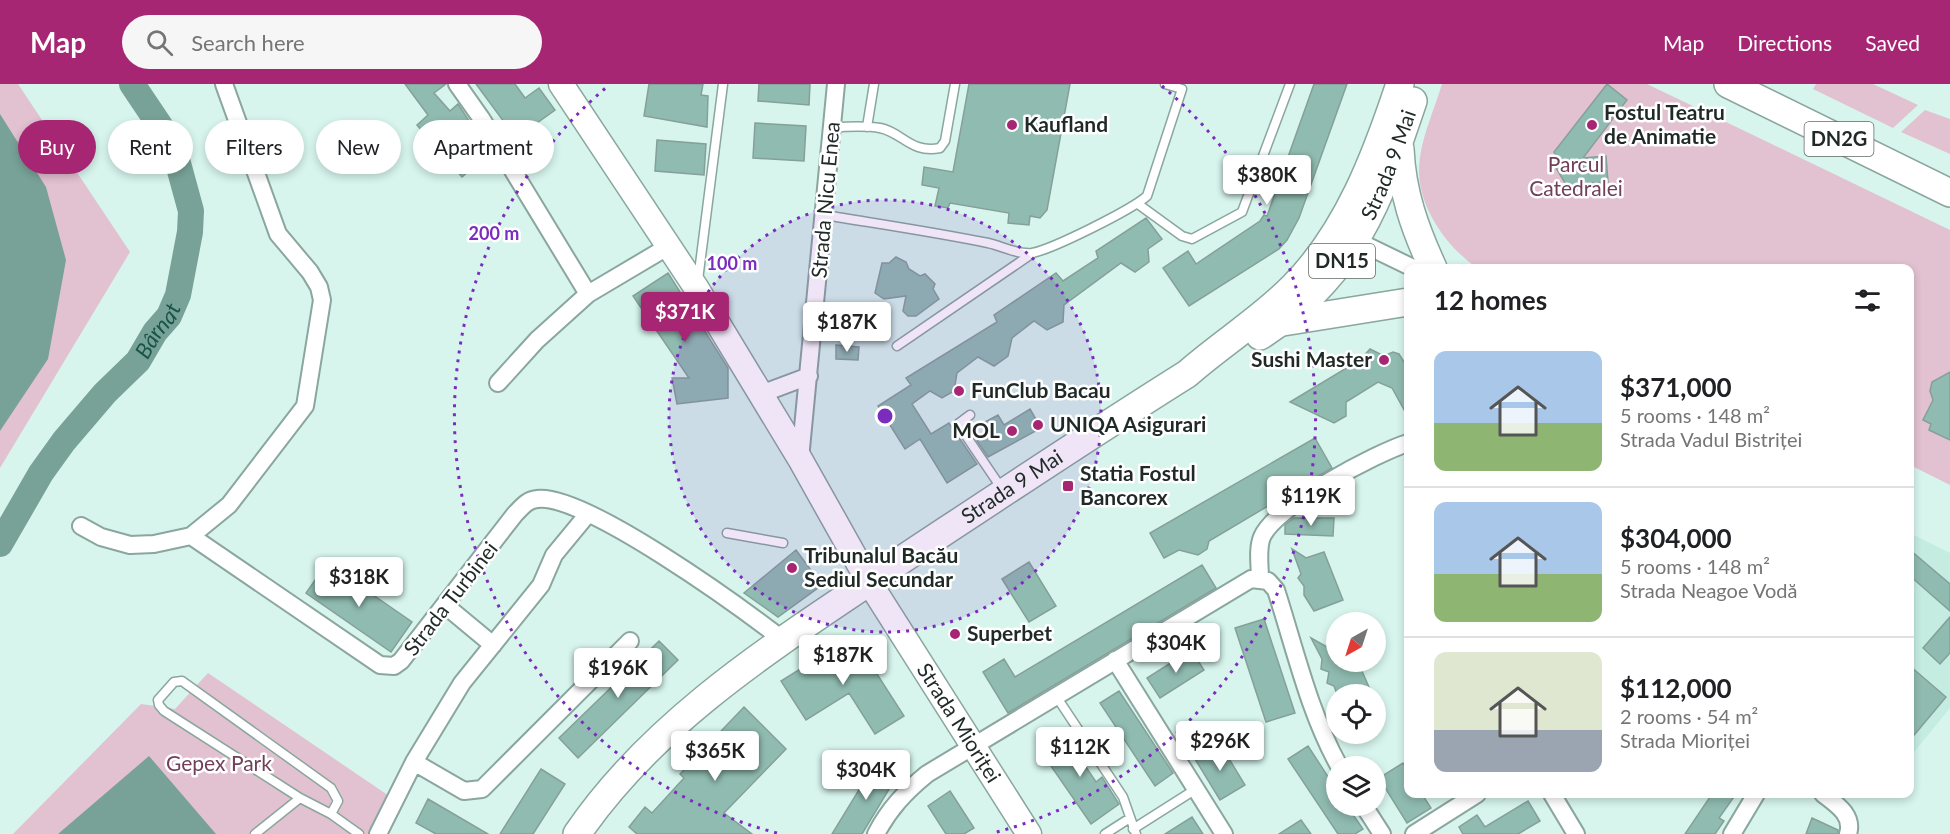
<!DOCTYPE html>
<meta charset="utf-8">
<style>
body{margin:0;font-family:Lato,sans-serif;background:#f6f6f6;color:#202124;height:100vh;display:flex;flex-direction:column;font-size:22px;white-space:nowrap}
*{box-sizing:border-box;margin:0}
p{font-size:20px;color:#757577}
.icon{flex:none;width:33px;height:33px;fill:none;stroke:currentColor;stroke-width:2;stroke-linecap:round;stroke-linejoin:round}
.map{position:relative;flex:1;overflow:hidden}
.sheet{position:absolute;left:1404px;top:180px;width:510px;height:534px;display:flex;flex-direction:column;background:#fff;border-radius:12px;box-shadow:0 3px 9px #0003}
.sheet>*{flex:none}
.top-card{position:absolute;left:18px;top:36px;width:570px;height:54px;display:flex;gap:12px}
.needle{width:39px;rotate:219deg}
.controls{position:absolute;left:1326px;top:528px;display:grid;gap:12px}
.controls a{display:grid;place-items:center;width:60px;height:60px;border-radius:50%;background:#fff;box-shadow:0 3px 9px #0003;font-size:30px}
.price{position:absolute;translate:-50% -51px;padding:0 14px;border-radius:6px;background:#fff;color:#222;font-size:20px;line-height:39px;filter:drop-shadow(0 2px 3px #0008)}
.price::after{content:'';position:absolute;left:50%;top:36px;width:18px;height:14px;margin-left:-9px;background:inherit;clip-path:polygon(0 0,100% 0,50% 100%)}
.price.selected{background:#a72674;color:#fff}
ul{padding:0;list-style:none}
li{display:flex;align-items:center;gap:18px;height:150px;padding:0 30px}
li+li{border-top:2px solid #e0e0e0}
li span{display:grid;place-items:center;flex:none;width:168px;height:120px;border-radius:12px;color:#555}
li>.icon{margin-inline-start:auto}
span .icon{width:72px;height:72px;fill:#fffc;stroke-width:1}
li b{font-size:26px}
h2{display:flex;justify-content:space-between;align-items:center;height:72px;padding:0 30px;font-size:26px}
.pill{padding:0 21px;border-radius:27px;background:#fff;box-shadow:0 3px 9px #0003;font-size:21px;line-height:54px}
.pill.selected{background:#a72674;color:#fff}
header{display:flex;align-items:center;gap:36px;box-sizing:border-box;height:84px;padding:0 30px;background:#a72674;color:#fff}
header strong{font-size:28px}
nav{display:flex;gap:33px;margin-inline-start:auto;font-size:21px}
.search{width:420px;height:54px;background:#f6f6f6;display:flex;align-items:center;gap:15px;box-sizing:border-box;padding:0 21px;border-radius:33px;color:#757577;font-size:22px}
.map>svg:first-child{display:block}
.built{fill:#c5ece1}
.green{fill:#e2c1d0}
.water{fill:#78a297}
.lines{fill:none;stroke-linecap:round;stroke-linejoin:round}
.river{stroke:#78a297;stroke-width:26}
.building{fill:#90bbb0;stroke:#84a099;stroke-width:1.5}
.service-casing{stroke:#8aa69e;stroke-width:11}
.minor-casing{stroke:#8aa69e;stroke-width:20}
.secondary-casing{stroke:#8aa69e;stroke-width:27}
.primary-casing{stroke:#8aa69e;stroke-width:30}
.service{stroke:#fff;stroke-width:8}
.minor{stroke:#fff;stroke-width:16}
.secondary{stroke:#fff;stroke-width:24}
.primary{stroke:#fff;stroke-width:27}
.ring{fill:none;stroke:#7b2cbf;stroke-width:3;stroke-dasharray:3 6}
.poi-dot{fill:#a72674;stroke:#fff;stroke-width:2}
.labels{text-anchor:middle;stroke-width:5;stroke-linejoin:round;paint-order:stroke}
.shield{fill:#fff;stroke:#626a68;stroke-width:1.5}
.shield-label{font-size:20px;font-weight:bold;fill:#1f2a27}
.poi-label{font-size:21px;font-weight:bold;fill:#1f2a27;stroke:#fff;text-anchor:start}
.street-label{font-size:21px;fill:#1f2a27;stroke:#fff}
.park-label{font-size:21px;fill:#713f59;stroke:#fff}
.water-label{font-size:22px;font-style:italic;fill:#195448;stroke:#fff}
.centre{fill:#7b2cbf;stroke:#fff;stroke-width:3}
.ring-label{font-size:18px;text-anchor:middle;font-weight:bold;fill:#7b2cbf;stroke:#fff;stroke-width:5;stroke-linejoin:round;paint-order:stroke}
</style>
<header>
<strong>Map</strong>
<div class="search"><svg class="icon" aria-label="search" viewBox="0 0 24 24"><circle cx="10" cy="10" r="6"/><path d="M15 15l6 6"/></svg>Search here</div>
<nav><a>Map</a><a>Directions</a><a>Saved</a></nav>
</header>
<div class="map">
<svg width="1950" height="750" viewBox="0 0 1950 750">
<rect width="100%" height="100%" fill="#d7f5ed"/>
<!-- built -->
<path class="built" d="M1910 449 1950 469V624L1910 673Z"/>
<!-- green -->
<path class="green" d="M0 0H18L130 168 0 384Z
M1442 0H1647L1950 146V401L1910 381V184H1477C1447 163 1418 124 1419 84 1420 56 1434 27 1442 0Z
M1816 0H1873L1918 21 1893 44 1813 5Z
M1925 26 1950 35V70L1901 48Z
M208 589 398 718 378 750H13L141 620 175 625Z"/>
<!-- water -->
<path class="water" d="M0 30 46 103 66 176 48 275 0 347Z
M149 672 216 750H58Z"/>
<g class="lines">
<!-- river -->
<path class="river" id="s1" d="M0 460 41 389 64 357 105 309 138 277 155 248 169 232 178 211 190 148 191 127 173 61 132 0"/>
</g>
<!-- building -->
<path class="building" d="M405 0H446L434 9 450 27 458 20 490 69 462 93 417 41 428 31Z
M476 0H515L525 14 539 4 555 26 516 54Z
M649 0H703L701 11 708 12 707 43 644 32Z
M759 0H810L809 21 758 17Z
M969 0H1070L1047 126 1040 134 1030 132 1029 141 1008 139 1009 129 950 119 948 124 935 122 939 104 922 101 924 83 953 88Z
M1314 0H1347L1299 134 1287 156 1279 165 1189 222 1163 184 1188 167 1196 180 1260 137 1264 131 1267 132Z
M1607 0 1627 16 1583 74 1606 72 1608 98 1576 100 1568 104 1553 79 1558 76 1554 68Z
M755 39 806 42 804 77 753 74Z
M657 56 706 60 704 91 655 87Z
M1146 134 1162 155 1148 165 1149 178 1135 188 1121 179 1064 221 1063 238 1047 246 1034 237 1012 254 1008 272 994 282 978 273 957 289 954 307 942 314 930 307 912 320 931 350 949 339 977 380 947 399 920 355 905 365 878 322 911 301 906 294 997 238 994 231 1056 189 1063 197 1098 174 1096 167Z
M896 173 906 178 909 185 920 192 925 190 935 200 933 205 939 215 916 232H908L903 227 906 212 884 215 875 209 882 179H889Z
M668 189 728 284V314L677 320 672 294H689L633 212Z
M836 261 859 263 858 276 836 275Z
M1370 265 1384 272 1393 268 1399 270 1406 281 1408 333 1392 304 1378 298 1346 318V332L1334 339 1290 318 1360 276Z
M1950 288V356L1929 346 1931 340 1923 336 1933 316 1930 307 1932 298Z
M1030 325 1041 344 988 373 977 357 989 350 983 339 998 331 1004 341Z
M1315 354 1332 384 1209 457 1207 465 1198 471 1179 466 1164 474 1150 449Z
M1294 434H1334L1333 452 1285 450V441Z
M1292 465 1306 474 1324 468 1343 516 1314 527 1304 511V502L1298 494 1301 490Z
M796 466 822 501 778 533 744 509Z
M1910 466 1950 500V527L1910 492Z
M1029 478 1056 522 1029 538 1002 495Z
M327 479 412 538 391 568 306 509Z
M1202 481 1216 504 1008 629 983 588 1004 575 1015 593Z
M1950 533V569L1940 580 1923 564Z
M1264 535 1295 629 1266 638 1235 544Z
M1311 554 1327 563 1336 559V578H1358L1372 610H1337L1334 602 1327 599 1329 588 1321 585 1322 575Z
M659 557 678 576 578 674 559 654Z
M845 557 857 559 904 632 875 650 849 609 806 636 781 597Z
M1191 566 1204 586 1160 614 1147 594Z
M1910 582 1946 613 1910 656Z
M1119 607 1173 689 1155 702 1100 619Z
M744 623 786 665 724 729 752 750H637L629 743 645 723 652 729 684 694 680 690Z
M1072 648 1089 673 1082 677 1096 698 1102 693 1119 720 1091 740 1042 669Z
M1220 660 1245 701 1220 716 1195 675Z
M1308 662 1336 705V722H1347L1363 745 1355 750H1338L1288 675Z
M876 678 897 692 862 750H832Z
M1403 679 1408 688V710H1422L1431 724 1407 739 1379 694Z
M541 685 565 700 533 750H500Z
M950 707 974 744 964 750H946L928 722Z
M1712 710H1736L1719 734 1724 737 1715 750H1685Z
M428 715 488 750H436L416 739Z
M1528 717 1540 737 1518 750H1463L1459 743 1477 731 1485 743Z
M1192 733 1203 750H1165Z
M1812 734 1838 746V750H1806Z
M1301 736 1311 750H1279Z"/>
<g class="lines">
<defs>
<path id="service" d="M833 43C848 43 865 41 880 44 902 48 911 70 940 64L945 57 955 0
M867 43 874 0
M1138 120 1182 152 1192 155 1242 128 1290 0
M825 131C879 140 934 148 988 159 1002 162 1018 171 1032 169 1053 165 1131 126 1147 112L1182 5 1165 0
M698 196 723 0
M897 262 1033 169
M970 331 958 340 1002 405
M727 449 783 459
M1056 612 1123 713 1136 750
M331 730 338 717 331 704 182 597 174 598 158 616 159 621 164 627 300 714 331 730 359 750
M1133 745 1196 705
M255 750 300 714
M1105 750 1130 734"/>
<path id="minor" d="M457 0 481 34 588 210 669 162
M1349 153 1413 184
M498 299 537 256 588 210
M761 310 809 292
M800 375 836 0
M81 442 101 453 130 461 154 460 191 452 229 421 305 322 322 216 319 203 310 188 278 150 224 0
M191 452 380 581 394 582 401 577 515 430C522 423 527 416 537 415 583 408 743 525 783 556
M1260 495C1260 482 1257 465 1262 453 1275 422 1376 369 1408 359
M446 522 493 561
M1115 576 1224 750
M414 678 464 707 482 705 630 557
M1552 710 1576 750
M1823 710C1836 720 1854 731 1848 750
M1364 722 1382 750
M378 750 414 678 462 599 541 501 554 471 587 431
M876 750C889 725 905 708 927 690L1251 495 1268 497 1276 506C1295 565 1309 628 1339 682
M1414 750 1477 710
M1732 750 1756 710"/>
<g id="secondary">
<path id="s2" d="M561 0 697 205 800 375 869 498 1029 750"/>
</g>
<g id="primary">
<path d="M1728 0 1950 109"/>
<path d="M1400 65C1402 109 1415 145 1433 184"/>
<path d="M1283 238 1408 218"/>
<path id="s3" d="M1260 252C1354 191 1379 118 1413 17"/>
<path id="s4" d="M577 750C657 633 779 559 894 481 991 417 1088 352 1187 290 1222 259 1262 235 1294 202 1348 147 1376 72 1400 0"/>
</g>
</defs>
<!-- service casing -->
<use href="#service" class="service-casing"/>
<!-- minor casing -->
<use href="#minor" class="minor-casing"/>
<!-- secondary casing -->
<use href="#secondary" class="secondary-casing"/>
<!-- primary casing -->
<use href="#primary" class="primary-casing"/>
<!-- service -->
<use href="#service" class="service"/>
<!-- minor -->
<use href="#minor" class="minor"/>
<!-- secondary -->
<use href="#secondary" class="secondary"/>
<!-- primary -->
<use href="#primary" class="primary"/>
</g>
<!-- distance rings -->
<circle cx="885" cy="332" r="216" fill="#7b2cbf" fill-opacity=".12"/>
<g class="ring">
<circle cx="885" cy="332" r="216"/>
<path d="M777 749A431 431 0 0 1 608 2M1162 2A431 431 0 0 1 993 749"/>
</g>
<!-- markers -->
<g class="poi-dot">
<circle cx="1012" cy="41" r="6"/>
<circle cx="1592" cy="41" r="6"/>
<circle cx="1384" cy="276" r="6"/>
<circle cx="959" cy="307" r="6"/>
<circle cx="1038" cy="341" r="6"/>
<circle cx="1012" cy="347" r="6"/>
<rect x="1062" y="396" width="12" height="12" rx="3"/>
<circle cx="792" cy="484" r="6"/>
<circle cx="955" cy="550" r="6"/>
</g>
<g class="labels">
<!-- shield labels -->
<g class="shield">
<rect x="1804.5" y="38" width="69" height="34" rx="4.5"/>
<rect x="1309" y="160" width="66" height="34" rx="4.5"/>
</g>
<g class="shield-label">
<text x="1839" y="62">DN2G</text>
<text x="1342" y="184">DN15</text>
</g>
<!-- poi labels -->
<g class="poi-label">
<text x="1604" y="36">Fostul Teatru<tspan x="1604" dy="24">de Animatie</tspan></text>
<text x="1024" y="48">Kaufland</text>
<text x="1372" y="283" text-anchor="end">Sushi Master</text>
<text x="971" y="314">FunClub Bacau</text>
<text x="1050" y="348">UNIQA Asigurari</text>
<text x="1000" y="354" text-anchor="end">MOL</text>
<text x="1080" y="397">Statia Fostul<tspan x="1080" dy="24">Bancorex</tspan></text>
<text x="804" y="479">Tribunalul Bacău<tspan x="804" dy="24">Sediul Secundar</tspan></text>
<text x="967" y="557">Superbet</text>
</g>
<!-- street labels -->
<g class="street-label">
<text dy="7" stroke="none"><textPath href="#s3" startOffset="219">Strada 9 Mai</textPath></text>
<text transform="translate(826 116) rotate(-85)" y="7">Strada Nicu Enea</text>
<text dy="7" stroke="none"><textPath href="#s4" startOffset="560">Strada 9 Mai</textPath></text>
<text transform="translate(451 515) rotate(-52)" y="7">Strada Turbinei</text>
<text dy="7" stroke="none"><textPath href="#s2" startOffset="753">Strada Mioriței</textPath></text>
</g>
<!-- park labels -->
<g class="park-label">
<text x="1576" y="88">Parcul<tspan x="1576" dy="24">Catedralei</tspan></text>
<text x="219" y="687">Gepex Park</text>
</g>
<!-- water labels -->
<g class="water-label">
<text dy="8" stroke="none"><textPath href="#s1" startOffset="267">Bârnat</textPath></text>
</g>
</g>
<circle cx="885" cy="332" r="9" class="centre"/>
<g class="ring-label">
<text x="494" y="156">200 m</text>
<text x="732" y="186">100 m</text>
</g>
</svg>
<div class="controls">
<a><svg class="needle" viewBox="-14 -14 28 28"><path d="M0-13l5 13h-10z" fill="#e53935"/><path d="M0 13l5-13h-10z" fill="#757577"/></svg></a>
<a><svg class="icon" aria-label="locate" viewBox="0 0 24 24"><circle cx="12" cy="12" r="6"/><path d="M12 2v4M12 18v4M2 12h4M18 12h4"/></svg></a>
<a><svg class="icon" aria-label="layers" viewBox="0 0 24 24"><path d="M12 4l9 5-9 5-9-5zM3 14l9 5 9-5"/></svg></a>
</div>
<b class="price" style="left:1267px;top:122px">$380K</b>
<b class="price selected" style="left:685px;top:259px">$371K</b>
<b class="price" style="left:847px;top:269px">$187K</b>
<b class="price" style="left:1311px;top:443px">$119K</b>
<b class="price" style="left:359px;top:524px">$318K</b>
<b class="price" style="left:1176px;top:590px">$304K</b>
<b class="price" style="left:843px;top:602px">$187K</b>
<b class="price" style="left:618px;top:615px">$196K</b>
<b class="price" style="left:1220px;top:688px">$296K</b>
<b class="price" style="left:1080px;top:694px">$112K</b>
<b class="price" style="left:715px;top:698px">$365K</b>
<b class="price" style="left:866px;top:717px">$304K</b>
<div class="top-card">
<a class="pill selected">Buy</a>
<a class="pill">Rent</a>
<a class="pill">Filters</a>
<a class="pill">New</a>
<a class="pill">Apartment</a>
</div>
<section class="sheet">
<h2>12 homes<svg class="icon" aria-label="filters" viewBox="0 0 24 24"><path d="M4 7h16M4 17h16"/><circle cx="9" cy="7" r="2"/><circle cx="15" cy="17" r="2"/></svg></h2>
<ul>
<li><span style="background:linear-gradient(#a9c7e8 60%,#8fb573 0)"><svg class="icon" aria-label="home" viewBox="0 0 24 24"><path d="M3 11l9-7 9 7M6 9v11h12V9"/></svg></span><div><b>$371,000</b><p>5 rooms · 148 m²</p><p>Strada Vadul Bistriței</p></div></li>
<li><span style="background:linear-gradient(#a9c7e8 60%,#8fb573 0)"><svg class="icon" aria-label="home" viewBox="0 0 24 24"><path d="M3 11l9-7 9 7M6 9v11h12V9"/></svg></span><div><b>$304,000</b><p>5 rooms · 148 m²</p><p>Strada Neagoe Vodă</p></div></li>
<li><span style="background:linear-gradient(#dfe7d0 65%,#9aa5b1 0)"><svg class="icon" aria-label="home" viewBox="0 0 24 24"><path d="M3 11l9-7 9 7M6 9v11h12V9"/></svg></span><div><b>$112,000</b><p>2 rooms · 54 m²</p><p>Strada Mioriței</p></div></li>
</ul>
</section>
</div>
